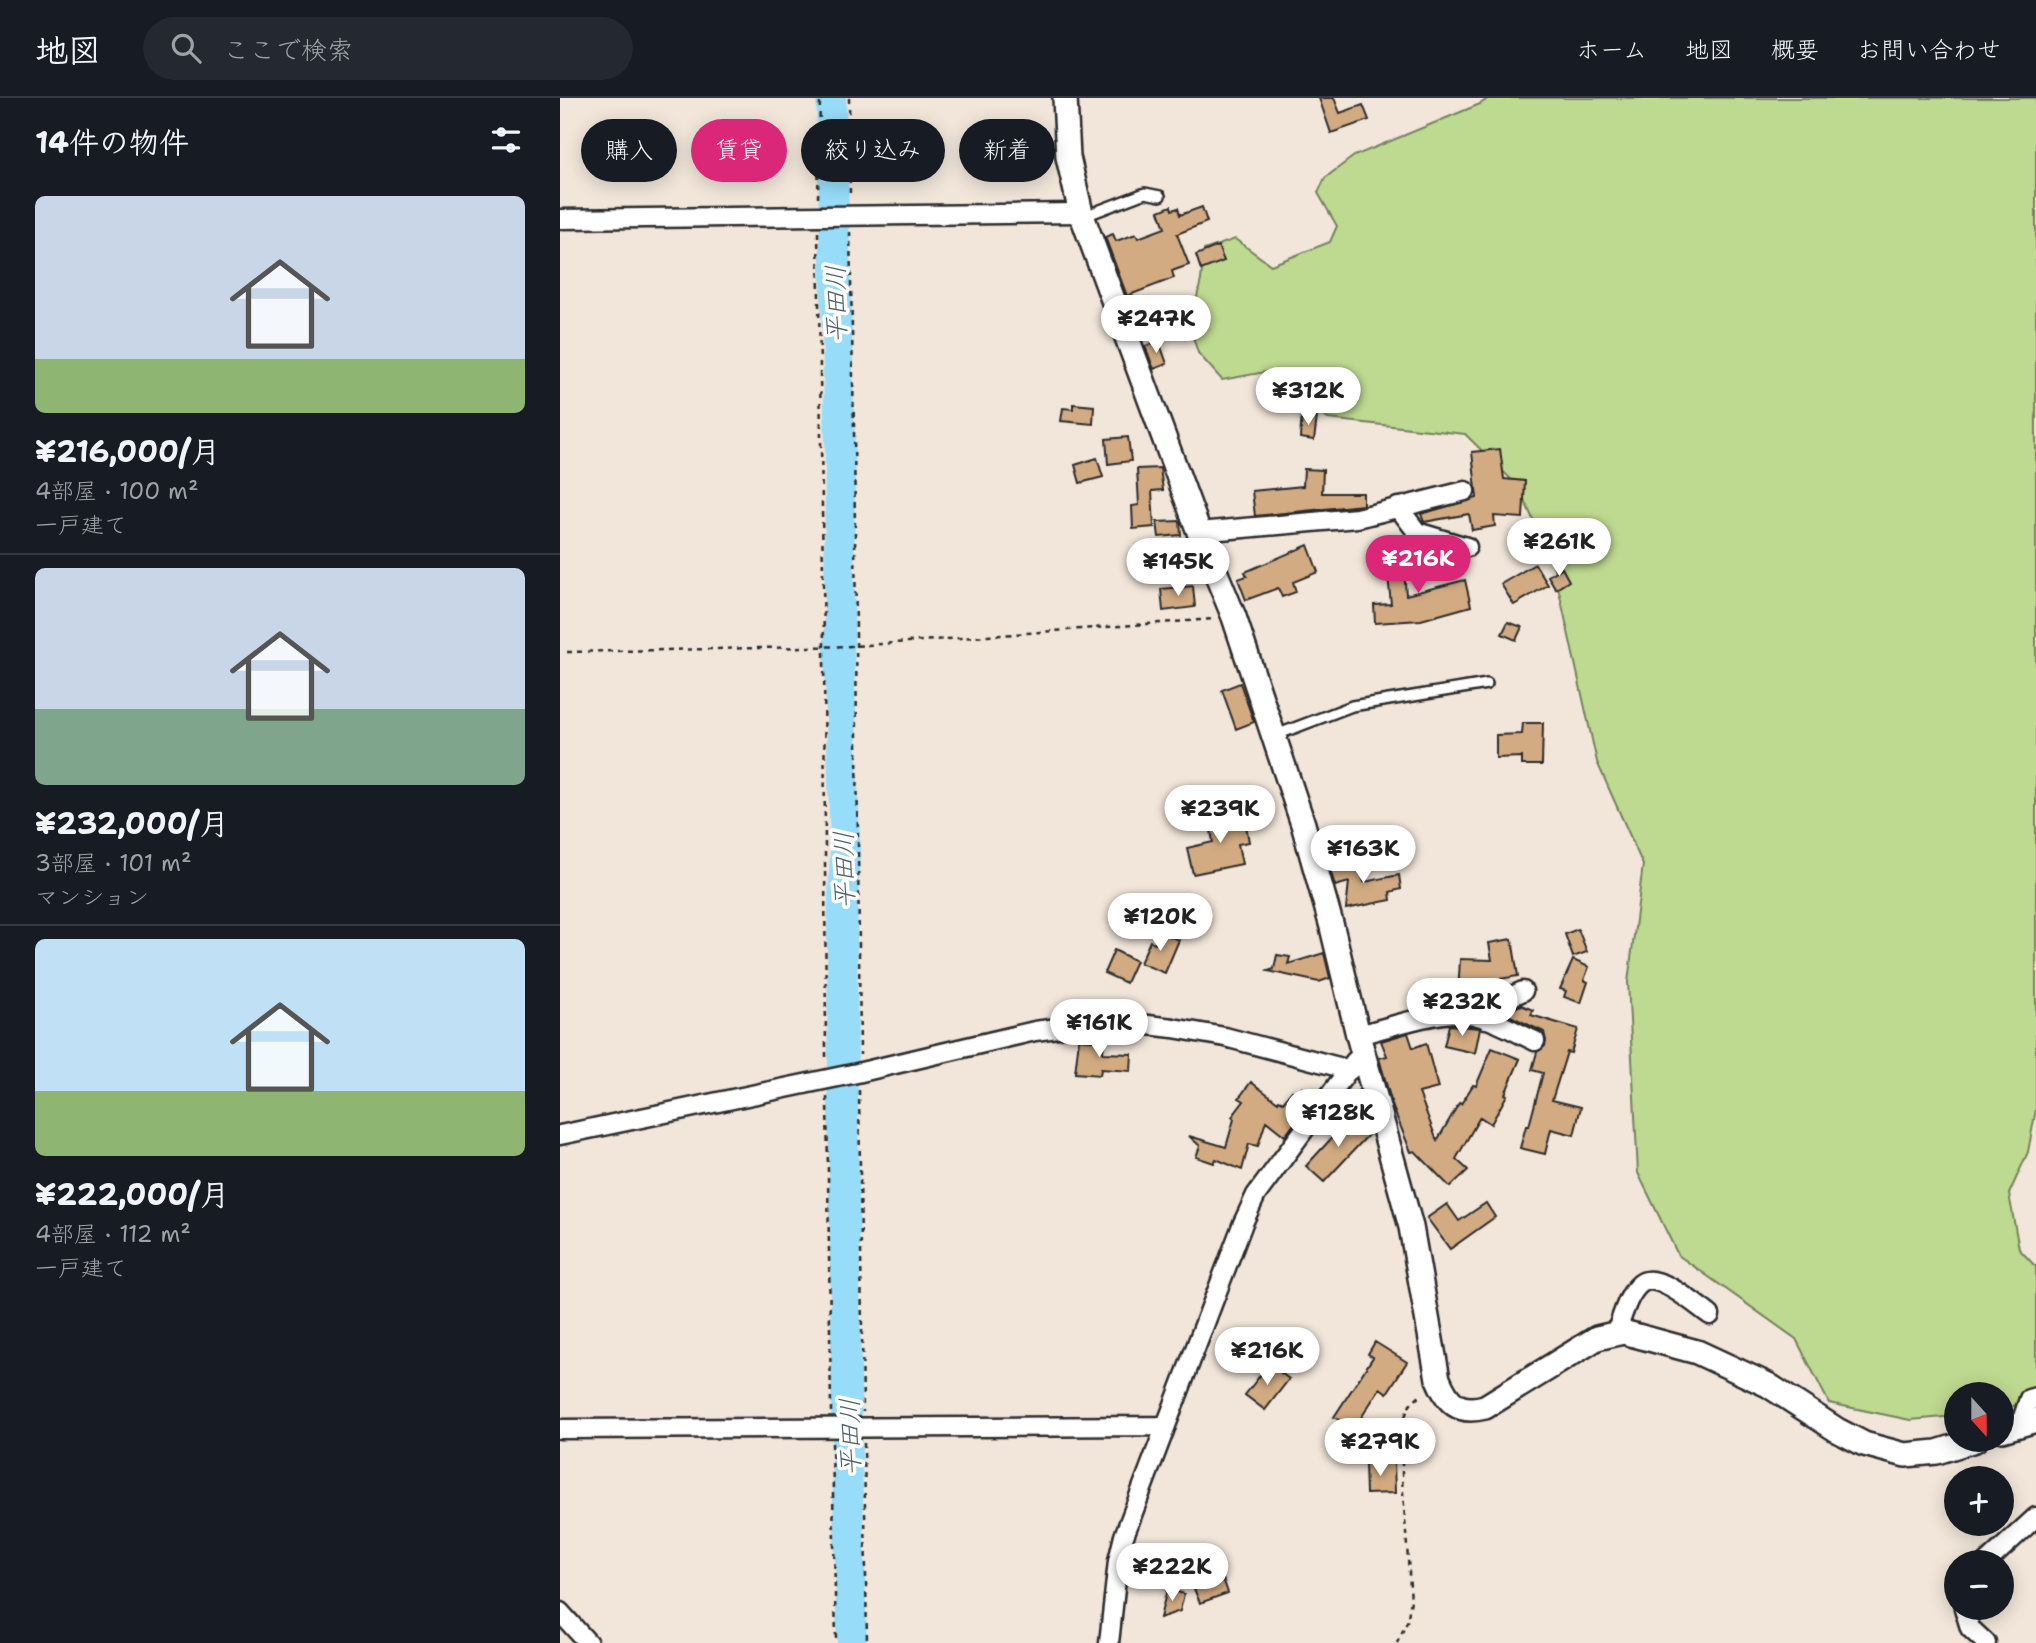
<!DOCTYPE html>
<html lang="ja">
<meta charset="utf-8">
<style>
body{margin:0;font-family:"Shantell Sans","Klee One",sans-serif;background:#242831;color:#f1f3f6;height:100vh;display:flex;flex-direction:column;font-size:26px;white-space:nowrap}
*{box-sizing:border-box;margin:0}
p{font-size:23px;color:#9ea1a6}
.icon{flex:none;width:38px;height:38px;fill:none;stroke:currentColor;stroke-width:2;stroke-linecap:round;stroke-linejoin:round}
.map{position:relative;flex:1;overflow:hidden}
.panel{display:flex;flex-direction:column;background:#171b24;width:560px}
.panel>*{flex:none}
.guide{position:absolute;left:21px;top:21px;width:665px;height:63px;display:flex;gap:14px}
.needle{width:46px;rotate:159deg}
.buttons{position:absolute;left:1384px;top:1284px;display:grid;gap:14px}
.buttons a{display:grid;place-items:center;width:70px;height:70px;border-radius:50%;background:#171b24;box-shadow:0 4px 18px #0003;font-size:35px}
.price{position:absolute;translate:-50% -60px;padding:0 16px;border-radius:24px;background:#fff;color:#222;font-size:23px;line-height:46px;filter:drop-shadow(0 2px 4px #0008)}
.price::after{content:'';position:absolute;left:50%;top:42px;width:21px;height:16px;margin-left:-10px;background:inherit;clip-path:polygon(0 0,100% 0,50% 100%)}
.price.selected{background:#db2777;color:#fff}
ul{padding:0;list-style:none}
li{display:grid;align-content:center;gap:14px;height:371px;padding:0 35px}
li+li{border-top:2px solid #363941}
li span{display:grid;place-items:center;height:217px;border-radius:10px;color:#555}
li>.icon{margin-inline-start:auto}
span .icon{width:126px;height:126px;fill:#fffc;stroke-width:1}
li b{font-size:30px}
h2{display:flex;justify-content:space-between;align-items:center;height:84px;padding:0 35px;font-size:30px}
.chip{padding:0 24px;border-radius:32px;background:#171b24;box-shadow:0 4px 18px #0003;font-size:24px;line-height:63px}
.chip.selected{background:#db2777;color:#fff}
header{display:flex;align-items:center;gap:42px;box-sizing:border-box;height:98px;padding:0 35px;background:#171b24;border-bottom:2px solid #363941}
header strong{font-size:33px}
nav{display:flex;gap:38px;margin-inline-start:auto;font-size:24px}
.search{width:490px;height:63px;background:#242831;display:flex;align-items:center;gap:18px;box-sizing:border-box;padding:0 24px;border-radius:38px;color:#9ea1a6;font-size:26px}
main{display:flex;flex:1;min-height:0}
.map>svg:first-child{display:block}
.green{fill:#bed990;stroke:#74825e;stroke-width:2}
.lines{fill:none;stroke-linecap:round;stroke-linejoin:round}
.river{stroke:#97dcf9;stroke-width:30}
.building{fill:#d2ab83;stroke:#2b2b2b;stroke-width:2}
.service-casing{stroke:#2b2b2b;stroke-width:14}
.minor-casing{stroke:#2b2b2b;stroke-width:23}
.tertiary-casing{stroke:#2b2b2b;stroke-width:28}
.path{stroke:#2b2b2b;stroke-width:2.5;stroke-dasharray:5 5;stroke-linecap:butt}
.service{stroke:#fff;stroke-width:9}
.minor{stroke:#fff;stroke-width:18}
.tertiary{stroke:#fff;stroke-width:23}
.labels{text-anchor:middle;stroke-width:7;stroke-linejoin:round;paint-order:stroke}
.water-label{font-size:26px;font-style:italic;fill:#4b6069;stroke:#fff}
</style>
<header>
<strong>地図</strong>
<div class="search"><svg class="icon" aria-label="search" viewBox="0 0 24 24"><circle cx="10" cy="10" r="6"/><path d="M15 15l6 6"/></svg>ここで検索</div>
<nav><a>ホーム</a><a>地図</a><a>概要</a><a>お問い合わせ</a></nav>
</header>
<main>
<section class="panel">
<h2>14件の物件<svg class="icon" aria-label="filters" viewBox="0 0 24 24"><path d="M4 7h16M4 17h16"/><circle cx="9" cy="7" r="2"/><circle cx="15" cy="17" r="2"/></svg></h2>
<ul>
<li><span style="background:linear-gradient(#c9d6e8 75%,#8fb573 0)"><svg class="icon" aria-label="home" viewBox="0 0 24 24"><path d="M3 11l9-7 9 7M6 9v11h12V9"/></svg></span><div><b>¥216,000/月</b><p>4部屋 · 100 m²</p><p>一戸建て</p></div></li>
<li><span style="background:linear-gradient(#c9d6e8 65%,#7fa58c 0)"><svg class="icon" aria-label="home" viewBox="0 0 24 24"><path d="M3 11l9-7 9 7M6 9v11h12V9"/></svg></span><div><b>¥232,000/月</b><p>3部屋 · 101 m²</p><p>マンション</p></div></li>
<li><span style="background:linear-gradient(#bfe0f5 70%,#8fb573 0)"><svg class="icon" aria-label="home" viewBox="0 0 24 24"><path d="M3 11l9-7 9 7M6 9v11h12V9"/></svg></span><div><b>¥222,000/月</b><p>4部屋 · 112 m²</p><p>一戸建て</p></div></li>
</ul>
</section>
<div class="map">
<svg width="1476" height="1545" viewBox="0 0 1476 1545">
<rect width="100%" height="100%" fill="#f2e6da"/>
<filter id="ink" filterUnits="userSpaceOnUse"><feTurbulence type="fractalNoise" baseFrequency=".0143" numOctaves="2"/><feDisplacementMap in="SourceGraphic" scale="14" xChannelSelector="R" yChannelSelector="G"/><feConvolveMatrix kernelMatrix="1 2 1 2 8 2 1 2 1" color-interpolation-filters="sRGB"/></filter>
<g filter="url(#ink)">
<!-- green -->
<path class="green" d="M929 0H1476V1011L1468 1054 1449 1096 1459 1151 1476 1169V1298L1442 1313V1297H1396V1318L1350 1322 1269 1305 1236 1241 1118 1157 1078 1075 1068 884 1083 767 1037 664 993 466 958 388 905 336 768 321 705 274 662 282 638 255 630 229 641 182 644 152 675 141 711 167 770 144 777 128 758 95 765 80 794 58 920 6Z"/>
<g class="lines">
<!-- river -->
<path class="river" d="M271 0 280 349 279 550 285 749 282 835 283 1007 287 1365 292 1545"/>
</g>
<!-- building -->
<path class="building" d="M759 0H774L780 15 803 7 809 22 771 35Z
M611 108 612 112 618 110 620 117 642 109 647 124 617 136 629 167 612 173 614 180 567 198 545 139 553 136 556 143 576 136 578 140 605 130 599 113Z
M658 148 664 163 641 172 636 157Z
M599 243 607 266 594 271 585 248Z
M513 306 534 308 533 326 501 323 503 310 513 311Z
M742 317 757 319 754 342 740 340Z
M568 339 571 363 548 366 546 341Z
M940 351 944 381 965 383 963 420 934 418 935 428 912 432 909 416 864 424 861 416 917 400 912 354Z
M537 360 543 379 520 385 515 367Z
M600 370 603 392 592 393 594 429 573 431 572 408 579 407 577 371Z
M744 371 763 372 762 395H803V407L695 418 692 393 743 388Z
M620 423 621 437 599 439 597 424Z
M748 447 758 474 733 484 736 494 722 499 718 490 686 502 678 481 687 478 685 474Z
M855 450 860 466 844 472 846 497 905 482 911 508 861 522 815 525 814 507 831 506 828 478H831L825 459Z
M975 466 988 487 954 507 941 486Z
M1002 470 1009 483 996 491 988 478Z
M633 488 635 509 603 513 601 491Z
M948 524 962 529 956 542 942 536Z
M680 585 694 624 676 631 662 592Z
M963 625H983L982 667H962V659L936 660V637L962 636Z
M684 716 689 744 678 746 682 766 633 776 627 750 653 744 649 721Z
M792 746 804 784 839 777 841 791 830 794 831 802 786 811 789 784 775 788 770 771 790 764Z
M1018 831 1027 854 1013 859 1005 836Z
M600 834 619 842 605 875 580 865 590 843 595 845Z
M952 841 958 878 910 886 932 895 922 907 900 904 902 897 898 896 900 861 932 862 929 845Z
M554 852 576 863 566 885 544 875Z
M764 855 770 880 759 884 708 873 714 871 717 857 730 859 728 866Z
M1013 862 1029 869 1024 882 1028 884 1021 905 1004 899 1006 893 1000 891Z
M961 907 973 912 971 917 1018 931 1011 955 1007 954 992 1002 1021 1009 1014 1037 991 1031 985 1056 960 1050 966 1028H969L983 975 972 972 977 954 985 948 986 943 984 934 946 916 947 913Z
M889 927 920 930 915 955 884 948Z
M848 935 853 950 866 945 878 990 859 995 877 1043 899 1005 901 1006 913 987 916 988 932 950 960 961 945 996 947 997 931 1026 920 1019 896 1061 908 1072 890 1089 855 1053 851 1054 833 1010 819 960 827 958 821 943Z
M519 941 544 943 543 955 572 956 571 973 541 971 540 977 515 975Z
M691 984 718 1004 719 1002 723 1004 732 993 737 997 742 990 754 999 725 1038 706 1023 698 1048 689 1046 682 1072 656 1061 654 1065 636 1059 640 1048 629 1038 666 1049 674 1021 672 1019 684 1003 679 1000Z
M792 1018 810 1035 764 1084 746 1068Z
M926 1105 935 1119 890 1151 867 1120 887 1106 899 1123Z
M815 1244 847 1264 827 1295 820 1290 794 1331 774 1319 813 1259 808 1256Z
M709 1266 729 1281 705 1312 685 1297Z
M834 1364 835 1395 806 1396 805 1365Z
M661 1475 668 1495 640 1505 632 1486Z
M607 1491 624 1496 620 1513 600 1520Z"/>
<g class="lines">
<defs>
<path id="service" d="M522 119 585 95 600 98
M716 637 792 608 927 586"/>
<path id="minor" d="M0 121 521 115
M838 409 857 434 907 449
M639 434 797 420 905 393
M926 921 939 904 963 893
M798 937C824 931 873 914 899 915 926 916 951 932 975 943
M0 1037 297 975 475 933 527 926 571 925 613 930 665 939 790 972
M1056 1235C1062 1220 1067 1197 1080 1186 1096 1172 1136 1207 1150 1217
M1461 1325 1469 1301 1476 1299
M0 1331 606 1328
M1426 1465 1476 1419
M1404 1510 1410 1530 1426 1545
M0 1514 28 1545
M549 1545 558 1463 564 1438 683 1125 696 1097 795 963"/>
<path id="tertiary" d="M505 0 508 59 521 115 639 434 674 519 743 726 772 829 798 937 851 1129 878 1281C888 1305 898 1316 925 1309L1037 1240 1063 1234 1137 1254 1208 1287 1277 1332 1304 1346 1345 1357 1377 1354 1415 1342
M1442 1332 1476 1322"/>
</defs>
<!-- service casing -->
<use href="#service" class="service-casing"/>
<!-- minor casing -->
<use href="#minor" class="minor-casing"/>
<!-- tertiary casing -->
<use href="#tertiary" class="tertiary-casing"/>
<!-- path -->
<path class="path" d="M289 0 290 100
M258 100 260 0
M258 134 264 549 266 964
M290 134 294 330 300 957
M7 554 295 548 653 521
M299 992 303 1314
M267 999 271 1314
M272 1345 276 1545
M304 1345 307 1545
M837 1545 847 1524 851 1502 842 1381V1337L843 1323 850 1307 862 1296"/>
<!-- service -->
<use href="#service" class="service"/>
<!-- minor -->
<use href="#minor" class="minor"/>
<!-- tertiary -->
<use href="#tertiary" class="tertiary"/>
</g>
</g>
<g class="labels">
<!-- water labels -->
<g class="water-label">
<text transform="translate(276 206) rotate(-91)" y="9">平田川</text>
<text transform="translate(284 772) rotate(-91)" y="9">平田川</text>
<text transform="translate(290 1339) rotate(-91)" y="9">平田川</text>
</g>
</g>
</svg>
<div class="buttons">
<a><svg class="needle" viewBox="-14 -14 28 28"><path d="M0-13l5 13h-10z" fill="#e53935"/><path d="M0 13l5-13h-10z" fill="#9ea1a6"/></svg></a>
<a>+</a>
<a>−</a>
</div>
<b class="price" style="left:596px;top:257px">¥247K</b>
<b class="price" style="left:748px;top:329px">¥312K</b>
<b class="price" style="left:999px;top:480px">¥261K</b>
<b class="price selected" style="left:858px;top:497px">¥216K</b>
<b class="price" style="left:618px;top:500px">¥145K</b>
<b class="price" style="left:660px;top:747px">¥239K</b>
<b class="price" style="left:803px;top:787px">¥163K</b>
<b class="price" style="left:600px;top:855px">¥120K</b>
<b class="price" style="left:902px;top:940px">¥232K</b>
<b class="price" style="left:539px;top:961px">¥161K</b>
<b class="price" style="left:778px;top:1051px">¥128K</b>
<b class="price" style="left:707px;top:1289px">¥216K</b>
<b class="price" style="left:820px;top:1380px">¥279K</b>
<b class="price" style="left:612px;top:1505px">¥222K</b>
<div class="guide">
<a class="chip">購入</a>
<a class="chip selected">賃貸</a>
<a class="chip">絞り込み</a>
<a class="chip">新着</a>
</div>
</div>
</main>
